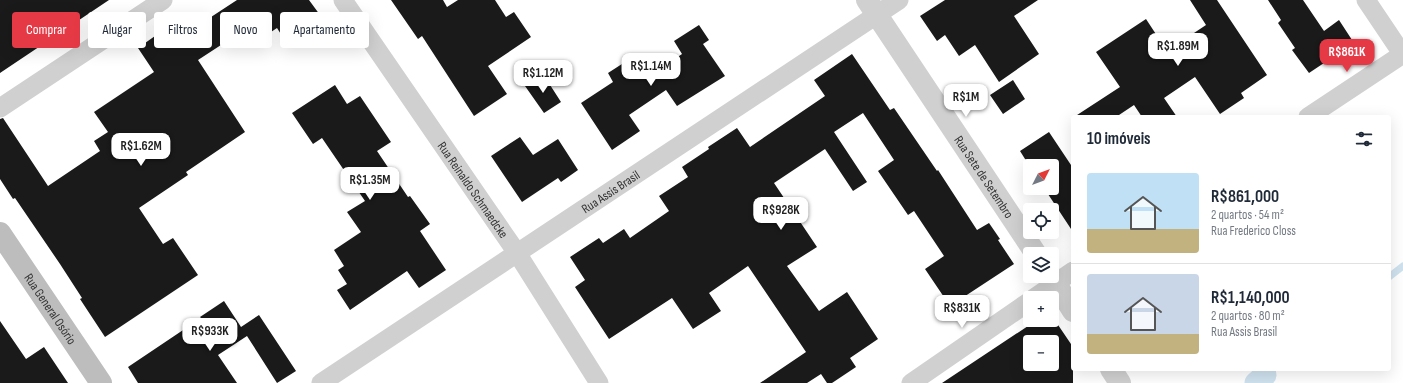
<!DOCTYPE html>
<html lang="pt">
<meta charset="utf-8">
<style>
body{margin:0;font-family:"Sofia Sans Condensed",sans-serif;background:#f6f6f7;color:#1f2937;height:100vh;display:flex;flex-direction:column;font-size:15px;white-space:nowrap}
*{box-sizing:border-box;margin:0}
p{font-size:13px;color:#747a83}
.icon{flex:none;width:22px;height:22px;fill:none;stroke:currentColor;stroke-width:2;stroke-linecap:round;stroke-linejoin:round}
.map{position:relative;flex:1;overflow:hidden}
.drawer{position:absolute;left:1071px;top:115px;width:320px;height:256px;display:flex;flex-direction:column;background:#fff;border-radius:4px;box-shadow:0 4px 16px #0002}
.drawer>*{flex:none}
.banner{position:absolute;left:12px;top:12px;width:380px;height:36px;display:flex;gap:8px}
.needle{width:26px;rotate:48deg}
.buttons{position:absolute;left:1023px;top:159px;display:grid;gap:8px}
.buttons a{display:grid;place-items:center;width:36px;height:36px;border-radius:4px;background:#fff;box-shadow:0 4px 16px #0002;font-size:20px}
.price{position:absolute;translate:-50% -34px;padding:0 9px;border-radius:8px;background:#fff;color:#222;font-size:13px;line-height:26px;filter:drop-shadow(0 1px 2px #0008)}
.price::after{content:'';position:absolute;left:50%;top:24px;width:12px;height:9px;margin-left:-6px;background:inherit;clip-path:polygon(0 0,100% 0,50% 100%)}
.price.current{background:#e63946;color:#fff}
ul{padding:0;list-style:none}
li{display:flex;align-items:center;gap:12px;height:100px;padding:0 16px}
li+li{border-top:1px solid #e0e1e3}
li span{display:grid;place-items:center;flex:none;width:112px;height:80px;border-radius:4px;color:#555}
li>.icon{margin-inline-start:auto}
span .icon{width:48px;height:48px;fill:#fffc;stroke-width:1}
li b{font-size:17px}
h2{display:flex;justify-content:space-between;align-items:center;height:48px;padding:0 16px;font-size:17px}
.pill{padding:0 14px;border-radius:4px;background:#fff;box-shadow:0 4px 16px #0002;font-size:14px;line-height:36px}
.pill.current{background:#e63946;color:#fff}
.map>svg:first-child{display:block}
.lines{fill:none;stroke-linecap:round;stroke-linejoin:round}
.stream{stroke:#cfe2ee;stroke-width:7}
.canal{stroke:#cfe2ee;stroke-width:23}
.building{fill:#1a1a1a;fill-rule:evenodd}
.minor{stroke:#d0d0d0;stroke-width:19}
.tertiary{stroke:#d0d0d0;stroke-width:22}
.secondary{stroke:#bdbdbd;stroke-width:22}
.labels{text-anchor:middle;stroke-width:4;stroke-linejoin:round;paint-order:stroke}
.street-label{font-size:13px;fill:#333;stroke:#fff}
</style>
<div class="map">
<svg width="1403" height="383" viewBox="0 0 1403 383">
<rect width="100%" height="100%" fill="#fff"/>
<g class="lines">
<!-- stream -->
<path class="stream" d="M1389 277 1403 266
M1265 375 1273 369"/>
<!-- canal -->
<path class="canal" d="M1256 383 1265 375"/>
</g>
<!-- building -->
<path class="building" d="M0 0H109L0 73Z
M237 0H309L320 15 284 39 277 28 253 44 244 30 198 60 245 132 186 172 188 175 139 208 163 244 173 238 198 275 105 337 80 299 82 298 60 264 15 198 13 199 0 179V119L3 118 48 186 100 151 94 141 108 132 94 112 154 72 138 48 155 36 161 46 206 16 208 19Z
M391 0H443L447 7 458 0H495L506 17 514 12 531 37 488 66 507 94 474 116 422 36 418 39Z
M945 0H1038L1014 16 1039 54 999 82 975 45 959 56 945 35 937 41 920 16Z
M1190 0H1217L1267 75 1241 93 1244 98 1220 114 1195 77 1164 98 1177 117H1142L1134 105 1116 117H1074L1120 87 1096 52 1146 19 1167 51 1206 25Z
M1268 0H1303L1324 31 1339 20 1354 43 1309 73 1292 50 1295 48 1278 23 1281 20Z
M699 25 709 40 703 44 725 76 677 106 666 90 629 115 640 131 612 150 581 103 613 82 608 73 639 53 653 74 682 54 674 41Z
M852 54 890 110 894 108 937 171 938 170 977 230 989 223 1000 239 998 240 1014 264 950 306 925 269 944 256 914 211 908 215 878 171 894 160 863 113 834 132 867 182 853 191 825 149 774 183 817 247 787 266 819 311 847 292 878 339 850 358 856 367 832 383H827L821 374 807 383H760L806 352 748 266 709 293 721 311 693 329 672 298 609 339 575 287 585 280 570 257 599 238 603 243 624 229 630 238 669 211 659 196 688 177 682 167 709 149 708 147 737 128 750 147 825 96 814 80Z
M543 74 561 102 544 113 525 86Z
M1013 80 1025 99 1003 114 990 95Z
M335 85 347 104 360 96 391 142 377 151 408 197 410 196 430 224 420 231 446 270 419 288 407 271 350 310 337 290 347 284 338 270 344 266 334 250 361 232 347 212 365 201 322 138 313 144 292 113Z
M1049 132 1073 168V232L1044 188H1052V166L1030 167 1020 151Z
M520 137 533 155 558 139 578 170 561 182 558 178 522 202 491 156Z
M224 301 241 327 259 315 296 371 277 383 247 336 218 355 237 383H138L128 367 201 318 200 317Z
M1052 316 1073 347V383H942L1037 320H1052ZM1030 342H1052V364H1030Z
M0 321 26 359 44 347 68 383H0Z"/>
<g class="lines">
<!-- minor -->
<g class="minor">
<path id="s1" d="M343 0 517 253 599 383"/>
<path d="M1366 0 1403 55"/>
<path d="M0 108 163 0"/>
<path d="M1308 117 1403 54"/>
<path d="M1034 298 1073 271"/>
<path id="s2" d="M321 383 899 0"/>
<path d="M911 383 1030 301"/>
</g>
<!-- tertiary -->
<g class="tertiary">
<path id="s3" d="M867 0 1036 254"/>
<path d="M1051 276 1073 311"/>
<path d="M1111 369 1120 383"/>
</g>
<!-- secondary -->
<path class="secondary" id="s4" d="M0 233 101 383"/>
</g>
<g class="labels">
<!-- street labels -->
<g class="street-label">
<text dy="5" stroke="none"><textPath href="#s3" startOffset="212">Rua Sete de Setembro</textPath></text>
<text dy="5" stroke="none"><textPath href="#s1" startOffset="230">Rua Reinaldo Schmaedcke</textPath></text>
<text dy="5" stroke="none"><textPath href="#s2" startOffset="347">Rua Assis Brasil</textPath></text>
<text dy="5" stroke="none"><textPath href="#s4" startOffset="91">Rua General Osório</textPath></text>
</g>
</g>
</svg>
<div class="buttons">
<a><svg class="needle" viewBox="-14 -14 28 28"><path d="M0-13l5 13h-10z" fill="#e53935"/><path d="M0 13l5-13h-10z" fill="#747a83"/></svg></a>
<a><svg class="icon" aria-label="locate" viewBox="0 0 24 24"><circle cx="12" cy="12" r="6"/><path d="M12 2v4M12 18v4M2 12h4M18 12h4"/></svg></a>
<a><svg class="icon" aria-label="layers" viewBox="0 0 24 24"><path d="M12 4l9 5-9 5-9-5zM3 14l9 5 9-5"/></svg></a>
<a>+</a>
<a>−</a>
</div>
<b class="price" style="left:1178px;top:67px">R$1.89M</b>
<b class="price current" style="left:1347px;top:73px">R$861K</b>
<b class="price" style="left:651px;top:87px">R$1.14M</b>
<b class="price" style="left:543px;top:94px">R$1.12M</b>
<b class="price" style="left:966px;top:118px">R$1M</b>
<b class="price" style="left:141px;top:167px">R$1.62M</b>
<b class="price" style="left:370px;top:201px">R$1.35M</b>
<b class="price" style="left:781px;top:231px">R$928K</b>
<b class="price" style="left:962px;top:329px">R$831K</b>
<b class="price" style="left:210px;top:352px">R$933K</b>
<div class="banner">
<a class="pill current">Comprar</a>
<a class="pill">Alugar</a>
<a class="pill">Filtros</a>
<a class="pill">Novo</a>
<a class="pill">Apartamento</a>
</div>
<section class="drawer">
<h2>10 imóveis<svg class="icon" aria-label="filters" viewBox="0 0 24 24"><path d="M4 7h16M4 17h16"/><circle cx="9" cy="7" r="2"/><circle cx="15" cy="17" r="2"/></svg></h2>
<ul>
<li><span style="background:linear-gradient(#bfe0f5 70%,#c2b280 0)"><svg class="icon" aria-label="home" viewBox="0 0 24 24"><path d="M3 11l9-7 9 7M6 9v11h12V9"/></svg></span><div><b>R$861,000</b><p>2 quartos · 54 m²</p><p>Rua Frederico Closs</p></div></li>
<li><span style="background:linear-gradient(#c9d6e8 75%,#c2b280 0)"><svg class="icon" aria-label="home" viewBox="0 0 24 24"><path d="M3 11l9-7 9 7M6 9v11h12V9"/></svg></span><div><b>R$1,140,000</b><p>2 quartos · 80 m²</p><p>Rua Assis Brasil</p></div></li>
</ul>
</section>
</div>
